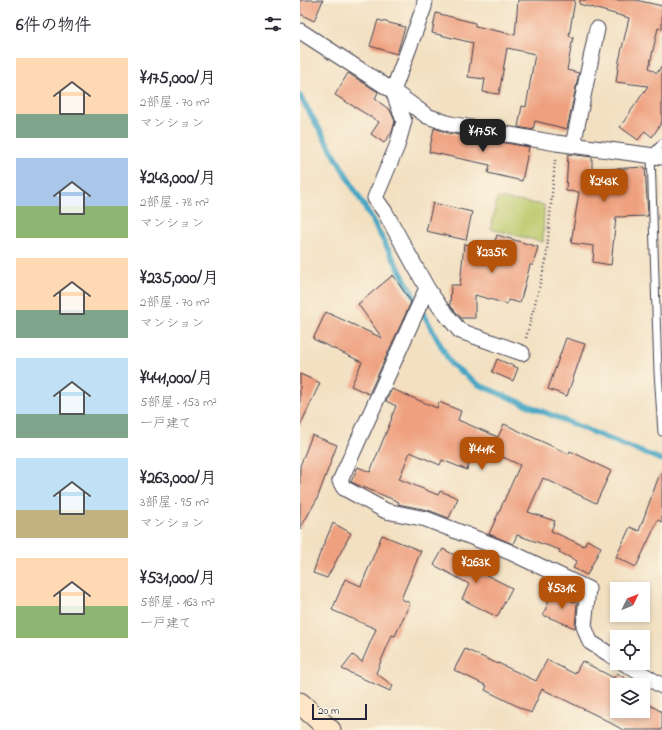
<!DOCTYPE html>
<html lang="ja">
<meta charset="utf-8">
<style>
body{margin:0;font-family:"Indie Flower","Klee One",sans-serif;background:#f2f2f3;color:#2b2b33;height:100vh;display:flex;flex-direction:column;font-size:15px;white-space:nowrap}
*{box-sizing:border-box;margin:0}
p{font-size:13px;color:#7c7c81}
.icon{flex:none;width:22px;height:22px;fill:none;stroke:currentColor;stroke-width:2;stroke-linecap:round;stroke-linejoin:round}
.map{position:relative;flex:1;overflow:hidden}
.drawer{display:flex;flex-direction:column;background:#fff;width:300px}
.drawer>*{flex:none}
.needle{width:26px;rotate:47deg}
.buttons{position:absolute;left:310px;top:582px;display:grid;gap:8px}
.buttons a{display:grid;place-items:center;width:40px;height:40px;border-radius:0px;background:#fff;box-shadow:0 2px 6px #0003;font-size:20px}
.scale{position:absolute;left:12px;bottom:10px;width:55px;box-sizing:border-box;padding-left:4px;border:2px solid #22223b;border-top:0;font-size:11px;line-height:14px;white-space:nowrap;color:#22223b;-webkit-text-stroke:3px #fcf5e5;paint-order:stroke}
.price{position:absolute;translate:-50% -34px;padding:0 9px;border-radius:8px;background:#b45309;color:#fff;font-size:13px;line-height:26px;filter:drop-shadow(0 1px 2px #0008)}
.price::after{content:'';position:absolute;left:50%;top:24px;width:12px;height:9px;margin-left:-6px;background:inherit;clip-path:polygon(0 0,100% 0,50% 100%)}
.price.current{background:#222;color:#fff}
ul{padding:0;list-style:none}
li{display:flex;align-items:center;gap:12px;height:100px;padding:0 16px}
li span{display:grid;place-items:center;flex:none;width:112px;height:80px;border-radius:0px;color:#555}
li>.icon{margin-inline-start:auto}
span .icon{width:48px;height:48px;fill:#fffc;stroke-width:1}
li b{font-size:17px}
h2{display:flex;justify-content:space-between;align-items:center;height:48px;padding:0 16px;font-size:17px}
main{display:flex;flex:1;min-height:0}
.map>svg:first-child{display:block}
.green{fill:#bbc96c;stroke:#6e7654}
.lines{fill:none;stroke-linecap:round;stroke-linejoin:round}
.stream{stroke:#44a6c4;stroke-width:5.5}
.building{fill:#eea07f}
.lane-casing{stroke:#413e4f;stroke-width:9}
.street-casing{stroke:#413e4f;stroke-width:17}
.secondary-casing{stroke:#413e4f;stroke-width:23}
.path{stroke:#413e4f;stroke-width:2.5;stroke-dasharray:1 3;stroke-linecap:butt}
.lane{stroke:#fff;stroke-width:7}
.street{stroke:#fff;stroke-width:15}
.secondary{stroke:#fde5c5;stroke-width:21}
</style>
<main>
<section class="drawer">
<h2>6件の物件<svg class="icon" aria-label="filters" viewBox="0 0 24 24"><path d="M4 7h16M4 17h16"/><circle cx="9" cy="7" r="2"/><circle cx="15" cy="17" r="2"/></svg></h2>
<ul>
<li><span style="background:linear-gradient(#ffd9b3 70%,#7fa58c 0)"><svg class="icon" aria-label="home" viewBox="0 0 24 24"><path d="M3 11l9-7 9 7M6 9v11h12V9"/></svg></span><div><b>¥175,000/月</b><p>2部屋 · 70 m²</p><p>マンション</p></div></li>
<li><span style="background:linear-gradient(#a9c7e8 60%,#8fb573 0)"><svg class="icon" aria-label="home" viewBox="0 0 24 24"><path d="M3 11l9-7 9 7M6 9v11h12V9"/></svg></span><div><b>¥243,000/月</b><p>2部屋 · 78 m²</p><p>マンション</p></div></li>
<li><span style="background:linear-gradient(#ffd9b3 65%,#7fa58c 0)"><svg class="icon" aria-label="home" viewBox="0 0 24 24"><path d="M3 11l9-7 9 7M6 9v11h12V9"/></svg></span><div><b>¥235,000/月</b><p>2部屋 · 70 m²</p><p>マンション</p></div></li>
<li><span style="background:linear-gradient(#bfe0f5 70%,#7fa58c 0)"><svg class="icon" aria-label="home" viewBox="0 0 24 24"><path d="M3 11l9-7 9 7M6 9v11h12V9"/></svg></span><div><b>¥441,000/月</b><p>5部屋 · 153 m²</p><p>一戸建て</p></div></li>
<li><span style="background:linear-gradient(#bfe0f5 65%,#c2b280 0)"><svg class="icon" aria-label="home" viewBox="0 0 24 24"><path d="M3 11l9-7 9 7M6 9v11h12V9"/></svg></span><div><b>¥263,000/月</b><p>3部屋 · 95 m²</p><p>マンション</p></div></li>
<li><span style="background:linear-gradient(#ffd9b3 60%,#8fb573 0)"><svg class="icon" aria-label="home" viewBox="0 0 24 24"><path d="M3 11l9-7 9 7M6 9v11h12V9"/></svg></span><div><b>¥531,000/月</b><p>5部屋 · 163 m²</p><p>一戸建て</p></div></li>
</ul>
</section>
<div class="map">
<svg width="362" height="730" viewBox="0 0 362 730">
<rect width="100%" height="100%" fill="#fcf5e5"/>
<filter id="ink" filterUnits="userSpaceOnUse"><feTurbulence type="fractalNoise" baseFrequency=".025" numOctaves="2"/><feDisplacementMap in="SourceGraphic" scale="8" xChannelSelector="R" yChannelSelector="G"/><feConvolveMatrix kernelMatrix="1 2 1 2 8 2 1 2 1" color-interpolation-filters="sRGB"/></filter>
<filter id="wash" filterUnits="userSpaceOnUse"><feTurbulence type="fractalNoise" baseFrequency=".012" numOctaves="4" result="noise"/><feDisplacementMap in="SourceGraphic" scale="16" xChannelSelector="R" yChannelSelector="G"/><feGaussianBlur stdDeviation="0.9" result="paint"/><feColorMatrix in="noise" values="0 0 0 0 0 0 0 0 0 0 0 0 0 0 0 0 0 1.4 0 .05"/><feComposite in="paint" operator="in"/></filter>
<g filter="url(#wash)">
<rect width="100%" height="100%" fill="#f2e0c1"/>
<!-- green -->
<path class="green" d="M197 198 244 205 243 242 191 229Z"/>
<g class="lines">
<!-- stream -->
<path class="stream" d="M0 96 70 216 151 364 179 385 309 439 362 460"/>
</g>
<g id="blocks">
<!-- building -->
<path class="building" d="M0 0H23L14 21 0 14Z
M218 0H275L269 36 273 37 267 70 279 73 267 129 235 121 233 130 218 127 222 106 226 107 235 54 207 48 199 94 183 92 185 79 168 77 173 43 132 33 136 13 175 23V26L215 35Z
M280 0H336L362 6V29L358 28 349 68 357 73 362 65V122L352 137 345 131 338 140 320 127 348 86 316 82 319 61 329 18 279 4Z
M78 20 105 27 97 54 70 46Z
M48 73 78 92 75 99 90 110 95 121 92 132 84 143 71 134 79 122 35 95Z
M134 128 148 133 229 147 222 181 188 173 190 165 129 152Z
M268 154 292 157V170L345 167 348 216 316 217 311 265 293 262 294 246 271 243 279 192 266 191Z
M133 203 172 212 166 240 126 231Z
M197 235 238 247 233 265H230L220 303 208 300 207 304 175 295V318H161L150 305 151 285H160L164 244 193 247Z
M93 275 111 302 69 394 51 386 62 362 13 339 26 312 82 338 58 304Z
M266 338 285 344 267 396 248 389Z
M197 359 218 368 213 381 192 372Z
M0 374 20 383 0 426Z
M92 389 137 408 139 402 161 411 158 420 198 437 204 424 269 454 270 451 311 471 296 503 243 478 228 512 255 521 251 531 284 546 287 540 301 547 287 575 273 568 277 561 259 552 260 550 217 535 213 544 189 534 220 465 177 445 167 470 142 460 140 465 110 452 99 479 138 495 140 491 158 498 149 518 128 510 98 504 99 502 51 482 58 467 70 472 92 418H91L96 406 86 401Z
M12 435 37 445 17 499 0 529V466Z
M360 473H362V522L358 520 336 567 316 557 330 527 339 531Z
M33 523 51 533 27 578 13 573 20 553Z
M82 535 121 551 101 599 110 603 95 636 92 635 76 673 93 686 90 691 42 669 53 655 62 662 76 629 32 610 45 579 61 586Z
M143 549 164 560 163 563 212 588 197 617 162 599 169 584 134 565Z
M252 593 277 603 275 628 243 615Z
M165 649 198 664V663L236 681 247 660 275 674 282 661 314 678 317 673 331 682 329 685H317V711H343V701L362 712V730H323L300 717 242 689 231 713 185 690 187 686 154 670Z"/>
</g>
</g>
<g filter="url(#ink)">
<use href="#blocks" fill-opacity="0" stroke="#413e4f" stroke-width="1"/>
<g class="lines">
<defs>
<path id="lane" d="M362 432 358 372 351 155 362 143"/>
<path id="street" d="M125 0 124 7 93 91 104 121 97 146 75 198 85 212 127 288 40 481 44 488 86 511 126 519 210 552 288 589 284 626 290 642 317 659
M0 31 93 91 127 116 150 124 256 143 362 157
M273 145 297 29
M127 288 140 307 160 331 222 353
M324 663 362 686"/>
<path id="secondary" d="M0 703 30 730"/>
</defs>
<!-- lane casing -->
<use href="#lane" class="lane-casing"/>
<!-- street casing -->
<use href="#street" class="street-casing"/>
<!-- secondary casing -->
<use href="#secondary" class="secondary-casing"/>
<!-- path -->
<path class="path" d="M226 338 246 261 255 160"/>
<!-- lane -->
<use href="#lane" class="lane"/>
<!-- street -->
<use href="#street" class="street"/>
<!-- secondary -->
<use href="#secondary" class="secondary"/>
</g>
</g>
</svg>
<div class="buttons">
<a><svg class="needle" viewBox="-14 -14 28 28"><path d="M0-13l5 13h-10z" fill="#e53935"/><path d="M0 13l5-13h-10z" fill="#7c7c81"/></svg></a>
<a><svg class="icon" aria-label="locate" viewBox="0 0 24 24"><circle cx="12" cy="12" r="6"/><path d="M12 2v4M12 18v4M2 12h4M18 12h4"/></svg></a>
<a><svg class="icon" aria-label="layers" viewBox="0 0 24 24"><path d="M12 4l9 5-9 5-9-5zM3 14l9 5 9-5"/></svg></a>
</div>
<div class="scale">20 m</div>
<b class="price current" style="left:183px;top:153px">¥175K</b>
<b class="price" style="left:304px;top:203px">¥243K</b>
<b class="price" style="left:192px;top:274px">¥235K</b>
<b class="price" style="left:182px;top:471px">¥441K</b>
<b class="price" style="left:176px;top:584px">¥263K</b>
<b class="price" style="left:262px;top:610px">¥531K</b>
</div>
</main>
